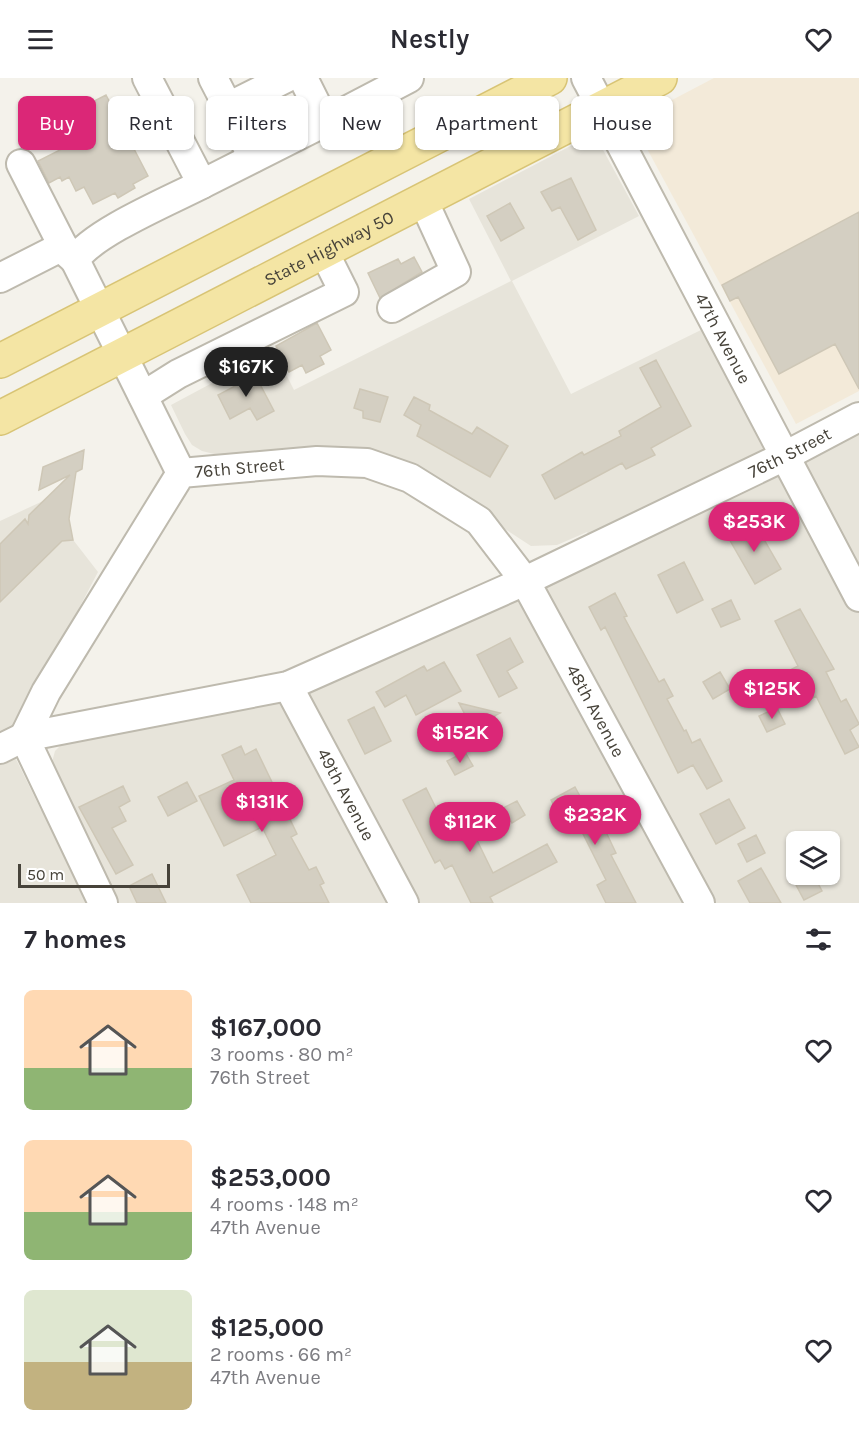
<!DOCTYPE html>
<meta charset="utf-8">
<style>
body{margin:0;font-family:Karla,sans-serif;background:#f7f7f7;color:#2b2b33;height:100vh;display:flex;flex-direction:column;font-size:22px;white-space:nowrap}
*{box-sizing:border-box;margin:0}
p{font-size:20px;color:#7c7c81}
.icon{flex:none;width:33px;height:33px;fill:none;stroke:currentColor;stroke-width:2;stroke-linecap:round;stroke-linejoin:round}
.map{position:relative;height:825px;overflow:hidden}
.details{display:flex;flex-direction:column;background:#fff;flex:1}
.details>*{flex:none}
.banner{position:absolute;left:18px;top:18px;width:824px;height:54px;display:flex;gap:12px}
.controls{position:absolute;left:786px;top:753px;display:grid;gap:12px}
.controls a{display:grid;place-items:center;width:54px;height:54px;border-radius:9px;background:#fff;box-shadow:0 2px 4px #0004;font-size:30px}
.scale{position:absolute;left:18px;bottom:15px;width:152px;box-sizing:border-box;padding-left:6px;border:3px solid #47433a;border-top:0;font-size:16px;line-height:21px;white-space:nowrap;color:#47433a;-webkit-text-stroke:4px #fff;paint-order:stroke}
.price{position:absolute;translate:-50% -51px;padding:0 14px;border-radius:21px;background:#db2777;color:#fff;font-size:20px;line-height:39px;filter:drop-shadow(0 2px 3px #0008)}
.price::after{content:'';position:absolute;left:50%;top:36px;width:18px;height:14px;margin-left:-9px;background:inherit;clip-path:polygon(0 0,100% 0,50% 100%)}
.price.selected{background:#222;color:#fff}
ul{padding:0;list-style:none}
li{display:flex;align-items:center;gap:18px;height:150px;padding:0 24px}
li span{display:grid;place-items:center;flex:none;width:168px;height:120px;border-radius:9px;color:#555}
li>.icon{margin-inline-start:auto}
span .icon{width:72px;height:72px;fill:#fffc;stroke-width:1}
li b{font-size:26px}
h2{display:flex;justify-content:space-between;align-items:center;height:72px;padding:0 24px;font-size:26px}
.tag{padding:0 21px;border-radius:9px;background:#fff;box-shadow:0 2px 4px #0004;font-size:21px;line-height:54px}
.tag.selected{background:#db2777;color:#fff}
header{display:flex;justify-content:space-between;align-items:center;height:78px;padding:0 24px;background:#fff;font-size:27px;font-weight:600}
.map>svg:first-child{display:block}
.residential{fill:#e7e4da;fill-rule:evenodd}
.commercial{fill:#f3ead9}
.building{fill:#d4cfc2;stroke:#cec7b6;stroke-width:1.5}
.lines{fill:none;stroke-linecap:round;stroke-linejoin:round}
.minor-casing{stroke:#bebaae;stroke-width:32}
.major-casing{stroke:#d8c475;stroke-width:36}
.minor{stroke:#fff;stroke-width:28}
.major{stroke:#f4e5a4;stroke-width:33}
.labels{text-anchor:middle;stroke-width:6;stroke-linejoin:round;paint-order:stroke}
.street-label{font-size:18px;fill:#47433a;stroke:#fff}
</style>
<header><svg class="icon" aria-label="menu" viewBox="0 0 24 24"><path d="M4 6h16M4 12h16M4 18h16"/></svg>Nestly<svg class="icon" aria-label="heart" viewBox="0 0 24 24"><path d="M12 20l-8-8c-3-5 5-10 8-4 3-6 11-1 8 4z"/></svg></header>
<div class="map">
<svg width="859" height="825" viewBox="0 0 859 825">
<rect width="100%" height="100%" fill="#f4f2eb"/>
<!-- residential -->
<path class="residential" d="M594 61 602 70 639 138 512 203 571 316 703 251 776 397 859 354V825H0V443L43 423 98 494 25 633 12 673 41 732 58 723 50 692 55 673 63 665 256 621 598 477 587 454 557 467 531 468 395 379 381 375 363 372 222 378 202 373 192 367 185 356 171 327 274 272 294 312 511 203 469 121 582 62ZM796 764H830V796H796Z"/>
<!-- commercial -->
<path class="commercial" d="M714 0H859V313L796 346 632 43Z"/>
<!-- building -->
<path class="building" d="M106 17 148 98 133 106 135 110 118 120 115 115 93 126 84 109 76 113 69 99 62 103 60 99 49 105 38 83 64 70 51 45Z
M571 100 596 152 578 162 560 129 552 133 541 114Z
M510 125 524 150 501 163 487 138Z
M859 134V311L835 266 779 296 738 219 730 223 722 207Z
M414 179 422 194 380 220 368 195 398 181 401 186Z
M317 245 331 272 320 278 324 286 306 295 302 287 289 294 276 268Z
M656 282 691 348 651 370 655 377 626 391 622 385 555 421 542 397 582 374 584 377 621 358 619 353 661 329 640 290Z
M253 293 274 333 257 342 250 330 230 341 218 317 241 305 238 300Z
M360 311 388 319 380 344 363 340V333L354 330Z
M414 319 430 327 429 332 472 356 477 349 508 368 490 399 417 358 421 347 404 337Z
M84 372 82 391 76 394 69 441 73 462 62 463 0 524V466L25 441 28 446 29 437 70 397 39 412 43 389Z
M754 444 781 491 755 506 728 459Z
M684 484 703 522 677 535 658 497Z
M615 515 627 538 624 539 659 604 664 601 673 618 667 621 684 653 686 652 692 665 700 661 722 703 707 711 693 687 678 695 605 549 601 552 589 529Z
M731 522 740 541 721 549 712 531Z
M800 531 834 591 826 594 841 624 846 621 859 646 850 652 859 669 845 676 816 618 809 622 792 591 798 588 775 543Z
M510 560 523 584 507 593 517 610 499 619 477 577Z
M444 584 461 613 416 637 406 617 385 629 376 614 424 588 427 593Z
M720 594 730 611 713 621 703 604Z
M459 625 500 635 472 650Z
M374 629 391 663 365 676 348 642Z
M777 630 785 646 767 654 759 638Z
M241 668 245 677 256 671 297 756 291 759 309 792 316 789 324 805 320 807 329 825H251L237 797 276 777 262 749 224 768 199 718 234 702 222 677Z
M465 674 473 688 455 697 447 683Z
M187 704 197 723 168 738 158 719Z
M123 708 130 723 119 729 126 743 112 750 133 787 116 796 79 729Z
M575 709 600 755 605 752 616 775 611 777 636 825H606L597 807 606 802 577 744 566 750 551 722Z
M426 710 449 756 469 746 493 795 547 766 557 784 490 819 493 825H471L452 787 445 791 440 782 435 785 403 722Z
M729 721 745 750 716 766 700 736Z
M517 723 525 737 512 745 503 730Z
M756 757 765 775 747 784 738 766Z
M761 790 781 825H750L738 803Z
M152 796 166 825H137L129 808Z
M813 796 822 813 804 822 795 805Z"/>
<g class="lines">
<defs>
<g id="minor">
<path d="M147 0 202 106C171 122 92 155 75 182L181 395"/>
<path d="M213 0 228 29 286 0"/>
<path id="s1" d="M586 0 859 519"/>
<path d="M228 29 253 80"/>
<path d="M325 44 409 0"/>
<path d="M21 86 66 174 75 182"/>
<path d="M202 106 325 44 303 0"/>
<path d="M0 200 63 168"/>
<path d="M392 230 456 194 423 122"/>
<path d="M143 318 178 296 344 214 324 174"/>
<path id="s2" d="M288 608 404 825"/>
<path id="s3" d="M0 671 24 659 288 608 525 503 785 378 859 339"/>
<path id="s4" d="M103 825 24 659 46 614 181 395 317 383 367 385 410 400 479 443 525 503 700 825"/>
</g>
<g id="major">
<path d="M0 283 550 0"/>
<path id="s5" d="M0 340 660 0"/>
</g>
</defs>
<!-- minor casing -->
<use href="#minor" class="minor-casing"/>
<!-- major casing -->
<use href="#major" class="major-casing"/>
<!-- minor -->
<use href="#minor" class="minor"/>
<!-- major -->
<use href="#major" class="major"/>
</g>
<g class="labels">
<!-- street labels -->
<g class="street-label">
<text dy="6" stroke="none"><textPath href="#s5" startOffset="370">State Highway 50</textPath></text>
<text dy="6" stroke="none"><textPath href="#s1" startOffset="294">47th Avenue</textPath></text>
<text dy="6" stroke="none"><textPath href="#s3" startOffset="849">76th Street</textPath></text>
<text dy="6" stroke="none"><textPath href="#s4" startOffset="550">76th Street</textPath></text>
<text dy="6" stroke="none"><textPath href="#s4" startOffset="1028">48th Avenue</textPath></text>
<text dy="6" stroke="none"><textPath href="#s2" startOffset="123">49th Avenue</textPath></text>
</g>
</g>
</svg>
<div class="controls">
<a><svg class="icon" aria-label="layers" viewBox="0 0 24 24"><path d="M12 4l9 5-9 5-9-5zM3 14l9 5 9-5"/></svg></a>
</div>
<div class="scale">50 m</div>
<b class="price selected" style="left:246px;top:320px">$167K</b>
<b class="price" style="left:754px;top:475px">$253K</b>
<b class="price" style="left:772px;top:642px">$125K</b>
<b class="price" style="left:460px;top:686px">$152K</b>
<b class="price" style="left:262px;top:755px">$131K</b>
<b class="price" style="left:595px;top:768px">$232K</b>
<b class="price" style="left:470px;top:775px">$112K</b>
<div class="banner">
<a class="tag selected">Buy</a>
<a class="tag">Rent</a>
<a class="tag">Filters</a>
<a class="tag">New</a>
<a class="tag">Apartment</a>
<a class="tag">House</a>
</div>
</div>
<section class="details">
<h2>7 homes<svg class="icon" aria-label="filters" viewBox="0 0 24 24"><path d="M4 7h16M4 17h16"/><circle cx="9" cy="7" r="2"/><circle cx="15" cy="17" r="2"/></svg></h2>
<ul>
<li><span style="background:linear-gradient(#ffd9b3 65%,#8fb573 0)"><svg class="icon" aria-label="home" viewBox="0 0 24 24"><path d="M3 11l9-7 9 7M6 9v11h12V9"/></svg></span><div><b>$167,000</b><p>3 rooms · 80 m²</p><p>76th Street</p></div><svg class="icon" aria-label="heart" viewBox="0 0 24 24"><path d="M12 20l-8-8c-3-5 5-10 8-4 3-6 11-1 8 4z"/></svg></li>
<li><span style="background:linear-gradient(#ffd9b3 60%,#8fb573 0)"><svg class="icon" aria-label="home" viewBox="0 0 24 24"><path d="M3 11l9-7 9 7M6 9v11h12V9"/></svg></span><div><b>$253,000</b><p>4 rooms · 148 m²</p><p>47th Avenue</p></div><svg class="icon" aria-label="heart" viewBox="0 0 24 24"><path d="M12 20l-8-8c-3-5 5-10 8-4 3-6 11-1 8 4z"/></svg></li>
<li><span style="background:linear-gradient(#dfe7d0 60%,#c2b280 0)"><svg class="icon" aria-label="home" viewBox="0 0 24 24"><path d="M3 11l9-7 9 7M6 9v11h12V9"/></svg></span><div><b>$125,000</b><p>2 rooms · 66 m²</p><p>47th Avenue</p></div><svg class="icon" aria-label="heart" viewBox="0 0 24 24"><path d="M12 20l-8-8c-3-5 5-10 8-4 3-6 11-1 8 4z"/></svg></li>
</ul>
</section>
